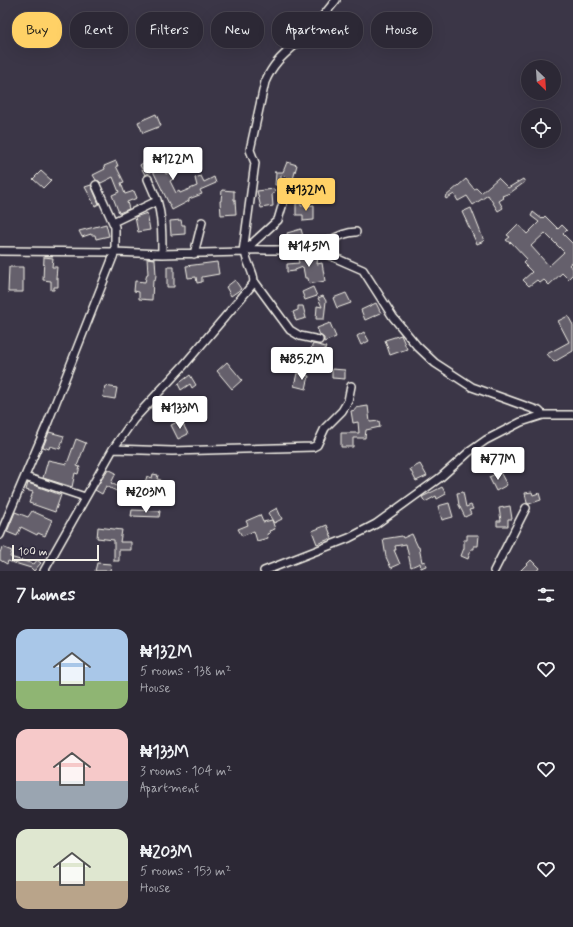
<!DOCTYPE html>
<meta charset="utf-8">
<style>
body{margin:0;font-family:Mynerve,sans-serif;background:#383441;color:#f1f3f6;height:100vh;display:flex;flex-direction:column;font-size:15px;white-space:nowrap}
*{box-sizing:border-box;margin:0}
p{font-size:13px;color:#a6a6ad}
.icon{flex:none;width:22px;height:22px;fill:none;stroke:currentColor;stroke-width:2;stroke-linecap:round;stroke-linejoin:round}
.map{position:relative;height:571px;overflow:hidden}
.sheet{display:flex;flex-direction:column;background:#2c2835;flex:1}
.sheet>*{flex:none}
.top-card{position:absolute;left:12px;top:12px;width:549px;height:36px;display:flex;gap:8px}
.needle{width:26px;rotate:155deg}
.fabs{position:absolute;left:521px;top:60px;display:grid;gap:8px}
.fabs a{display:grid;place-items:center;width:40px;height:40px;border-radius:50%;background:#2c2835;box-shadow:0 4px 16px #0002,0 0 0 1px #484450;font-size:20px}
.scale{position:absolute;left:12px;bottom:10px;width:87px;box-sizing:border-box;padding-left:4px;border:2px solid #f4f1e8;border-top:0;font-size:11px;line-height:14px;white-space:nowrap;color:#f4f1e8;-webkit-text-stroke:3px #2f2a3d;paint-order:stroke}
.price{position:absolute;translate:-50% -34px;padding:0 9px;border-radius:4px;background:#fff;color:#222;font-size:13px;line-height:26px;filter:drop-shadow(0 1px 2px #0008)}
.price::after{content:'';position:absolute;left:50%;top:24px;width:12px;height:9px;margin-left:-6px;background:inherit;clip-path:polygon(0 0,100% 0,50% 100%)}
.price.selected{background:#ffd166;color:#111}
ul{padding:0;list-style:none}
li{display:flex;align-items:center;gap:12px;height:100px;padding:0 16px}
li span{display:grid;place-items:center;flex:none;width:112px;height:80px;border-radius:12px;color:#555}
li>.icon{margin-inline-start:auto}
span .icon{width:48px;height:48px;fill:#fffc;stroke-width:1}
li b{font-size:17px}
h2{display:flex;justify-content:space-between;align-items:center;height:48px;padding:0 16px;font-size:17px}
.chip{padding:0 14px;border-radius:16px;background:#2c2835;box-shadow:0 4px 16px #0002,0 0 0 1px #484450;font-size:14px;line-height:36px}
.chip.selected{background:#ffd166;color:#111}
.map>svg:first-child{display:block}
.building{fill:#65616c;stroke:#f4f1e8;fill-rule:evenodd}
.lines{fill:none;stroke-linecap:round;stroke-linejoin:round}
.minor-casing{stroke:#f4f1e8;stroke-width:10}
.minor{stroke:#2f2a3d;stroke-width:7}
</style>
<div class="map">
<svg width="573" height="571" viewBox="0 0 573 571">
<rect width="100%" height="100%" fill="#3b3647"/>
<filter id="ink" filterUnits="userSpaceOnUse"><feTurbulence type="fractalNoise" baseFrequency=".025" numOctaves="2"/><feDisplacementMap in="SourceGraphic" scale="8" xChannelSelector="R" yChannelSelector="G"/><feConvolveMatrix kernelMatrix="1 2 1 2 8 2 1 2 1" color-interpolation-filters="sRGB"/></filter>
<g filter="url(#ink)">
<!-- building -->
<path class="building" d="M156 114 161 126 143 133 138 122Z
M185 149 191 161 182 165 176 153Z
M172 152 175 158 161 164 166 174 172 171 175 178 170 181 176 193 179 191 180 193 197 186 195 178 201 176 204 182 214 177 216 183 200 190 202 194 189 199V201L172 210 153 171 145 175 140 165 157 153 160 157Z
M116 161 118 166H116L124 182 121 183 125 194 134 191 137 198 127 202 129 209 119 213 112 195 119 192 113 177 101 183 99 181 96 180 93 175 105 169 104 166Z
M287 162 297 165 293 179 281 175V185H275L276 173 274 172H283Z
M41 171 51 180 43 188 33 179Z
M498 178 508 188 523 179 525 182 510 193 502 196 504 198 499 201 503 208 498 211 488 195 473 205 467 196 458 201 454 194 446 199 445 197 466 179 474 189 476 188 481 193Z
M91 185 99 204 95 206 85 187Z
M274 189 275 193 272 194 273 206 261 208 257 191Z
M222 190 234 191V200H235L236 214 221 215 220 201H221Z
M296 203H301V206L314 205V220L303 221V215H296Z
M471 208 484 241 477 244 462 212Z
M533 212 542 219 545 216 558 229 562 225 567 230 563 234 573 244V261L569 265 573 268V274L568 279 562 273 549 285 544 280 540 283 537 280 529 286 523 280 532 272 523 263 527 259 511 242 510 243 506 240 510 237 507 235 518 224 527 234 539 222 531 216ZM545 233 564 252 549 266 531 246Z
M147 213 150 230 138 232 135 217Z
M181 220 182 225H185V234L171 235 170 221Z
M106 224 109 236 96 239 95 235H91V234L82 237 79 231Z
M301 229 304 240 290 245 287 233Z
M307 253H315L318 255 317 264 322 263 325 281 309 284 308 278H305L303 267 295 270V271L287 272V264L299 263 297 255Z
M44 257 53 258 52 267H57L56 278H58V287H54V290H51V281L43 280Z
M147 258 155 259 156 275 155 281 153 280 152 300 139 299V292L134 291 135 281 145 282 147 274H148Z
M217 262 219 274 202 277V282L197 283 196 277 188 278 186 266Z
M9 267H23V292H8Z
M167 267H174V287H167Z
M235 280 241 289 231 296 226 287Z
M313 287 317 296 305 300 302 292Z
M346 293 351 303 337 308 333 298Z
M323 296 326 301 324 319H316L317 306 322 307 318 298Z
M376 303 381 313 365 320 361 310Z
M298 306H303L306 318 296 321 293 312 298 310Z
M568 316 573 325V351L554 362 547 354 569 342 558 321Z
M330 323 336 337 324 342V338L320 335 317 328Z
M364 332 369 341 361 345 357 336Z
M401 335 407 349 390 355 385 340Z
M313 344 326 347 321 357V368H316L317 358 308 355Z
M285 358H295V369H284Z
M227 362 242 380 232 389 217 371Z
M332 369 345 370V379L332 378Z
M297 373 309 376 306 389 294 386Z
M190 375 196 385 192 388 190 384 181 390 178 384Z
M105 386 117 388 115 399 103 397Z
M368 406 370 422 379 421 380 427 366 430 365 438H353V447H341V433H359L358 422 353 423 351 411 355 410V408Z
M181 420 188 434 178 439 171 425Z
M49 432 64 436 60 449 50 446 49 449 43 447Z
M76 439 86 443 77 466 80 467 78 474 75 473 72 487 43 478 48 460 67 464Z
M420 464 427 476 416 481 410 469Z
M108 469 116 473 111 483 135 495 133 499 106 486 102 494 95 490Z
M500 472 507 485 496 491 489 477Z
M153 474 158 475 157 479 161 480 156 494 143 489 147 476 152 478Z
M28 483 61 495 55 512 29 503 33 492 26 490Z
M442 487 446 494 437 499 436 496 425 502 422 497Z
M463 492 466 507 471 505 473 509 469 510 471 514 465 517 459 505 457 493Z
M532 492 533 495 539 493 541 500 529 504 527 503 525 493Z
M449 503 453 517 442 520 438 506Z
M510 506 512 519H508V526H497V521H501L499 508Z
M277 508 282 519 274 523 268 513Z
M132 510 160 511 159 517 131 516Z
M32 511 52 520 45 536 38 533 37 535 21 527 17 536 7 532 15 512 28 517Z
M260 515 263 522 272 520 275 529 269 531 270 533 267 534 268 538 257 541 254 531 242 536 238 529 248 525 246 521Z
M327 525 332 538 317 544 312 531Z
M98 527 122 530 120 542H131V550H119V561H114V540L97 538Z
M412 534 418 547H419L422 562 425 561 426 566 421 568 420 563 411 567 406 544 395 546 396 550H394L400 564 391 568 386 557 383 539 402 536 403 538Z
M467 535H479L478 546H474V549H471L468 559 461 556 464 548V540H467Z
M2 547 12 551 10 557 34 564 37 560 41 563 34 571 31 568 8 561 7 564 0 560V553Z
M531 560 539 568 537 571H520Z
M97 563 111 564 110 571H95Z"/>
<g class="lines">
<defs>
<path id="minor" d="M148 179C151 186 154 193 157 200 162 217 162 236 162 254
M113 222 157 201
M315 247 324 253 363 270 393 317 417 346 435 363 472 387 539 411 543 415
M0 251 115 252 162 254 243 252 245 250C266 249 293 252 313 247 328 244 340 232 356 232
M243 252 255 163 250 150 265 82C276 57 290 51 308 33 318 23 327 11 336 0
M194 254 202 222
M254 281 290 330 300 336 319 340
M113 449 172 451 313 447 317 445 325 428 342 411 348 401 351 386
M25 477 85 497
M0 535 48 422 115 252V227L96 185
M44 571 113 449 134 419 184 365 253 284C257 276 245 262 245 250L278 220 283 203
M264 571 349 538 376 524 441 477 469 452 486 440 521 422 543 415H573
M494 571 526 508"/>
</defs>
<!-- minor casing -->
<use href="#minor" class="minor-casing"/>
<!-- minor -->
<use href="#minor" class="minor"/>
</g>
</g>
</svg>
<div class="fabs">
<a><svg class="needle" viewBox="-14 -14 28 28"><path d="M0-13l5 13h-10z" fill="#e53935"/><path d="M0 13l5-13h-10z" fill="#a6a6ad"/></svg></a>
<a><svg class="icon" aria-label="locate" viewBox="0 0 24 24"><circle cx="12" cy="12" r="6"/><path d="M12 2v4M12 18v4M2 12h4M18 12h4"/></svg></a>
</div>
<div class="scale">100 m</div>
<b class="price" style="left:173px;top:181px">₦122M</b>
<b class="price selected" style="left:306px;top:212px">₦132M</b>
<b class="price" style="left:309px;top:268px">₦145M</b>
<b class="price" style="left:302px;top:381px">₦85.2M</b>
<b class="price" style="left:180px;top:430px">₦133M</b>
<b class="price" style="left:498px;top:481px">₦77M</b>
<b class="price" style="left:146px;top:514px">₦203M</b>
<div class="top-card">
<a class="chip selected">Buy</a>
<a class="chip">Rent</a>
<a class="chip">Filters</a>
<a class="chip">New</a>
<a class="chip">Apartment</a>
<a class="chip">House</a>
</div>
</div>
<section class="sheet">
<h2>7 homes<svg class="icon" aria-label="filters" viewBox="0 0 24 24"><path d="M4 7h16M4 17h16"/><circle cx="9" cy="7" r="2"/><circle cx="15" cy="17" r="2"/></svg></h2>
<ul>
<li><span style="background:linear-gradient(#a9c7e8 65%,#8fb573 0)"><svg class="icon" aria-label="home" viewBox="0 0 24 24"><path d="M3 11l9-7 9 7M6 9v11h12V9"/></svg></span><div><b>₦132M</b><p>5 rooms · 138 m²</p><p>House</p></div><svg class="icon" aria-label="heart" viewBox="0 0 24 24"><path d="M12 20l-8-8c-3-5 5-10 8-4 3-6 11-1 8 4z"/></svg></li>
<li><span style="background:linear-gradient(#f6c9c9 65%,#9aa5b1 0)"><svg class="icon" aria-label="home" viewBox="0 0 24 24"><path d="M3 11l9-7 9 7M6 9v11h12V9"/></svg></span><div><b>₦133M</b><p>3 rooms · 104 m²</p><p>Apartment</p></div><svg class="icon" aria-label="heart" viewBox="0 0 24 24"><path d="M12 20l-8-8c-3-5 5-10 8-4 3-6 11-1 8 4z"/></svg></li>
<li><span style="background:linear-gradient(#dfe7d0 65%,#b9a48a 0)"><svg class="icon" aria-label="home" viewBox="0 0 24 24"><path d="M3 11l9-7 9 7M6 9v11h12V9"/></svg></span><div><b>₦203M</b><p>5 rooms · 153 m²</p><p>House</p></div><svg class="icon" aria-label="heart" viewBox="0 0 24 24"><path d="M12 20l-8-8c-3-5 5-10 8-4 3-6 11-1 8 4z"/></svg></li>
</ul>
</section>
